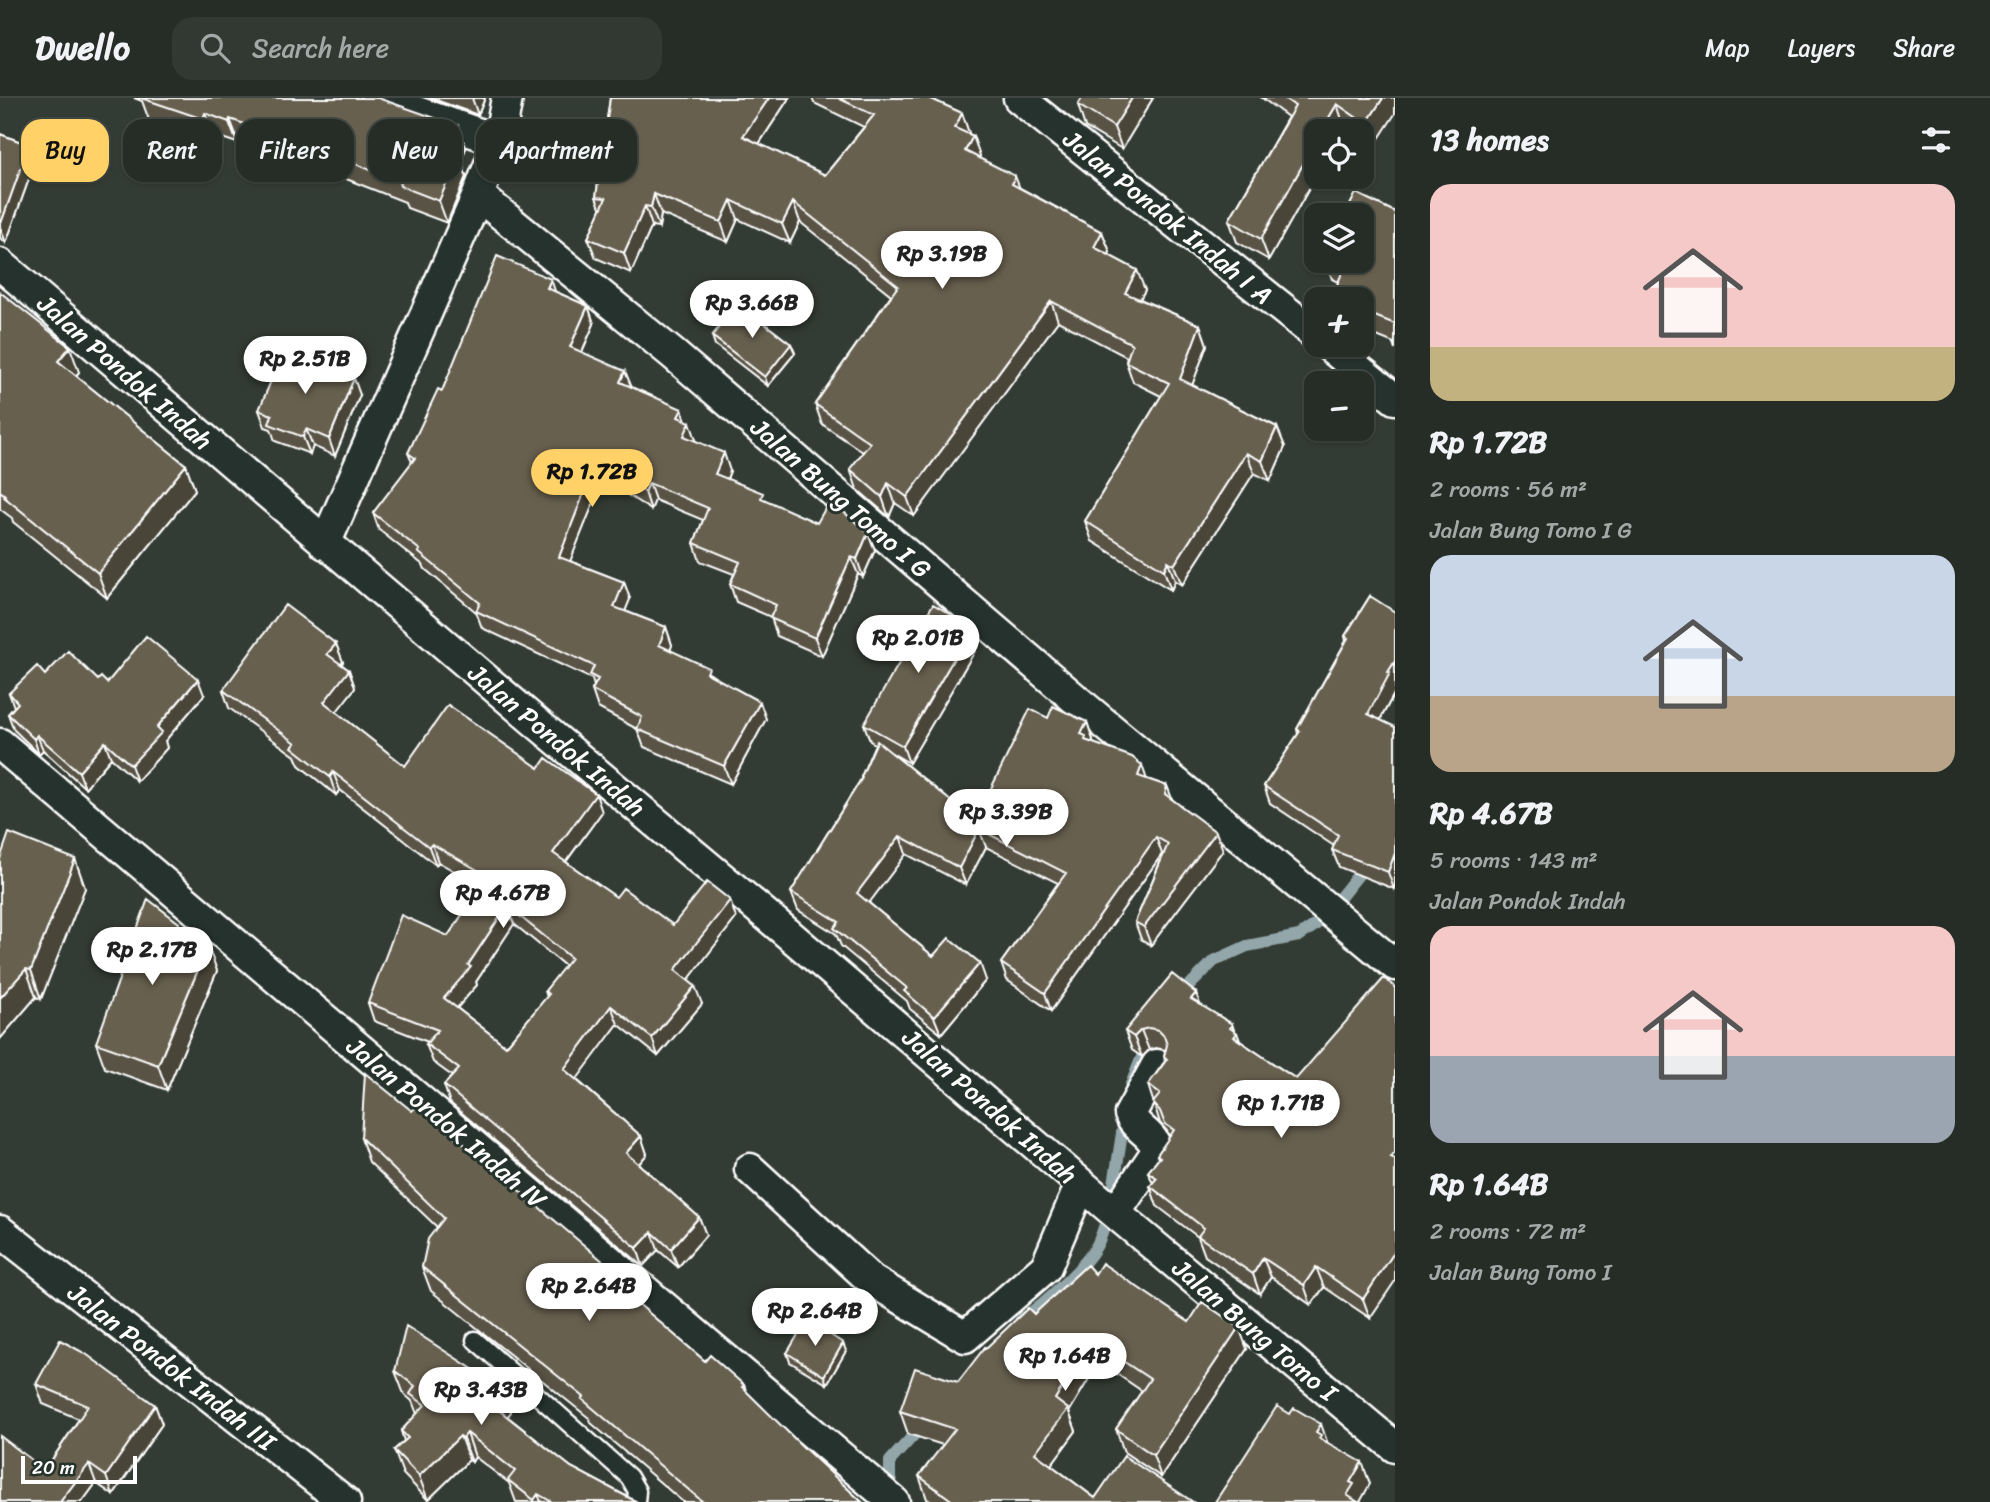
<!DOCTYPE html>
<meta charset="utf-8">
<style>
body{margin:0;font-family:Sriracha,sans-serif;background:#323933;color:#f1f3f6;height:100vh;display:flex;flex-direction:column;font-size:26px;white-space:nowrap}
*{box-sizing:border-box;margin:0}
p{font-size:23px;color:#a4a8a7}
.icon{flex:none;width:38px;height:38px;fill:none;stroke:currentColor;stroke-width:2;stroke-linecap:round;stroke-linejoin:round}
.map{position:relative;flex:1;overflow:hidden}
.details{display:flex;flex-direction:column;background:#262d27;width:595px}
.details>*{flex:none}
.guide{position:absolute;left:21px;top:21px;width:665px;height:63px;display:flex;gap:14px}
.buttons{position:absolute;left:1304px;top:21px;display:grid;gap:14px}
.buttons a{display:grid;place-items:center;width:70px;height:70px;border-radius:14px;background:#262d27;box-shadow:0 2px 5px #0004,0 0 0 2px #424944;font-size:35px}
.scale{position:absolute;left:21px;bottom:18px;width:116px;box-sizing:border-box;padding-left:7px;border:4px solid #fff;border-top:0;font-size:19px;line-height:24px;white-space:nowrap;color:#fff;-webkit-text-stroke:5px #26332d;paint-order:stroke}
.price{position:absolute;translate:-50% -60px;padding:0 16px;border-radius:24px;background:#fff;color:#222;font-size:23px;line-height:46px;filter:drop-shadow(0 2px 4px #0008)}
.price::after{content:'';position:absolute;left:50%;top:42px;width:21px;height:16px;margin-left:-10px;background:inherit;clip-path:polygon(0 0,100% 0,50% 100%)}
.price.active{background:#ffd166;color:#111}
ul{padding:0;list-style:none}
li{display:grid;align-content:center;gap:14px;height:371px;padding:0 35px}
li span{display:grid;place-items:center;height:217px;border-radius:21px;color:#555}
li>.icon{margin-inline-start:auto}
span .icon{width:126px;height:126px;fill:#fffc;stroke-width:1}
li b{font-size:30px}
h2{display:flex;justify-content:space-between;align-items:center;height:84px;padding:0 35px;font-size:30px}
.pill{padding:0 24px;border-radius:21px;background:#262d27;box-shadow:0 2px 5px #0004,0 0 0 2px #424944;font-size:24px;line-height:63px}
.pill.active{background:#ffd166;color:#111}
header{display:flex;align-items:center;gap:42px;box-sizing:border-box;height:98px;padding:0 35px;background:#262d27;border-bottom:2px solid #424944}
header strong{font-size:33px}
nav{display:flex;gap:38px;margin-inline-start:auto;font-size:24px}
.search{width:490px;height:63px;background:#323933;display:flex;align-items:center;gap:18px;box-sizing:border-box;padding:0 24px;border-radius:21px;color:#a4a8a7;font-size:26px}
main{display:flex;flex:1;min-height:0}
.map>svg:first-child{display:block}
.lines{fill:none;stroke-linecap:round;stroke-linejoin:round}
.stream{stroke:#93a6aa;stroke-width:12}
.lane-casing{stroke:#fff;stroke-width:21}
.street-casing{stroke:#fff;stroke-width:35}
.lane{stroke:#26332d;stroke-width:16}
.street{stroke:#26332d;stroke-width:30}
.wall{fill:#595345;stroke:#fff;stroke-width:2;fill-rule:evenodd}
.shaded-wall{fill:#484438;stroke:#fff;stroke-width:2}
.building{fill:#676150;stroke:#fff;stroke-width:2;fill-rule:evenodd}
.labels{text-anchor:middle;stroke-width:6;stroke-linejoin:round;paint-order:stroke}
.street-label{font-size:26px;fill:#fff;stroke:#26332d}
</style>
<header>
<strong>Dwello</strong>
<div class="search"><svg class="icon" aria-label="search" viewBox="0 0 24 24"><circle cx="10" cy="10" r="6"/><path d="M15 15l6 6"/></svg>Search here</div>
<nav><a>Map</a><a>Layers</a><a>Share</a></nav>
</header>
<main>
<div class="map">
<svg width="1395" height="1404" viewBox="0 0 1395 1404">
<rect width="100%" height="100%" fill="#333c34"/>
<filter id="ink" filterUnits="userSpaceOnUse"><feTurbulence type="fractalNoise" baseFrequency=".0143" numOctaves="2"/><feDisplacementMap in="SourceGraphic" scale="14" xChannelSelector="R" yChannelSelector="G"/><feConvolveMatrix kernelMatrix="1 2 1 2 8 2 1 2 1" color-interpolation-filters="sRGB"/></filter>
<g filter="url(#ink)">
<g class="lines">
<!-- stream -->
<path class="stream" d="M1176 901 1214 863 1247 848 1299 838 1314 828 1327 816 1362 772 1395 760
M1130 989 1148 944
M1021 1222C1042 1207 1087 1168 1098 1145 1113 1114 1118 1054 1125 1017
M894 1398 890 1380V1363L925 1325"/>
<defs>
<path id="lane" d="M475 1242 629 1379 637 1393 636 1404"/>
<path id="street" d="M377 0 499 43
M1019 0 1316 237
M478 97 673 256 1081 606 1395 867
M0 166 532 621 772 822 1115 1115 1395 1349
M1328 247 1395 301
M325 446 478 97 499 43 507 0
M0 646 894 1404
M750 1071 871 1182 965 1239 1046 1169 1081 1086
M1115 1115 1156 1055C1157 1036 1135 1032 1130 1016L1157 967
M0 1133 345 1404"/>
</defs>
<!-- lane casing -->
<use href="#lane" class="lane-casing"/>
<!-- street casing -->
<use href="#street" class="street-casing"/>
<!-- lane -->
<use href="#lane" class="lane"/>
<!-- street -->
<use href="#street" class="street"/>
</g>
<!-- wall -->
<path class="wall" d="M134 0H378L466 50 461 62 466 78 447 125 407 110 405 104 331 75 238 42 237 45 213 37 211 43 149 22 142 3Z
M430 0H485L478 17Z
M610 0H789L759 46 825 77 864 29 814 5 812 0H929L962 15 969 36 973 38 980 58 979 60 1020 90 1102 134 1110 154 1109 156 1145 192 1140 201 1200 227 1207 247 1192 287 1277 329 1285 349 1270 383 1254 375 1182 487 1175 483 1171 492 1092 443 1085 423 1161 298 1133 284 1126 264 1127 259 1058 223 914 418 895 405 889 419 857 391 850 371 863 354 822 326 815 306 891 197 800 124 790 145 738 121 728 144 661 116 659 129 652 128 631 175 596 160 588 140 601 112 596 99Z
M1153 0 1122 51 1085 29 1078 7Z
M1262 0H1395L1374 48 1362 39V33H1352L1344 28 1269 162 1237 144 1229 122 1288 19Z
M0 36 29 47 35 64 6 145 0 140Z
M1395 114V252L1393 246 1394 245 1362 232V201L1338 184 1332 181 1326 163H1362Z
M0 194 79 274 76 278 186 367 195 392 107 500 13 424 12 420 0 411Z
M556 194 588 208 594 226 582 254 631 289 686 323 696 342 695 343 730 373 727 381 766 403 817 425 868 435 875 452 863 479 858 476 822 558 777 538 771 519 736 504 730 486 734 476 700 463 694 445 703 422 655 402 651 412 603 381 570 463 624 484 630 501 625 513 666 529 672 547 670 552 712 577 766 621 731 686 644 649 637 631 598 610 592 592 594 588 592 581 482 530 476 514 425 471 423 467 379 432 373 415 412 364 408 355 442 293Z
M712 238 791 246 795 255 768 288 715 247Z
M360 297 335 358 313 348 310 356 275 343 271 331 265 329 259 312Z
M1370 498 1395 594 1380 622 1394 791 1339 769 1332 752 1334 748 1270 705 1264 688 1298 636 1297 631 1346 543 1345 538Z
M972 529 979 546 909 665 892 655 975 723 1048 620 1087 624 1093 642 1092 644 1147 681 1167 688 1172 701 1223 752 1151 847 1141 841 1135 824 1163 757 1162 756 1051 913 1007 882 1001 865 1058 785 986 749 966 787 906 756 869 805 933 858 986 882 941 936 910 911 907 903 841 848 836 836 798 812 791 794 861 681V679L875 646 870 643 864 626Z
M336 546 343 564 341 566 349 572 355 590 336 614 405 668 602 714 566 764 616 799 673 827 736 820 688 882 702 906 658 958 618 926 576 981 641 1038 647 1056 639 1066 699 1119 706 1137 678 1169 658 1152 643 1168 450 1005 444 987 452 978 433 964 426 946 428 944 374 923 368 905 448 838 481 788 438 764 436 767 340 692 336 697 299 667 295 658 229 610 223 592ZM514 826 565 868 545 893 547 899 506 948 457 910 477 887 476 884Z
M45 577 98 582 107 585 204 597 165 643 167 650 137 683 111 660 85 690 43 652 39 656 14 632 8 616 14 609 9 595Z
M0 761H75L85 790 41 901 36 899 0 941Z
M182 834 208 848 217 873 167 992 105 970 96 945Z
M1196 895 1200 907 1232 926 1234 932 1237 935 1240 943 1296 981 1370 1220 1324 1189 1311 1207 1271 1179 1260 1196 1205 1158 1198 1139 1157 1108 1150 1088 1153 1085 1148 1074 1158 1061 1157 1057 1170 1039 1167 1033 1160 1025 1148 987 1165 963 1164 958 1166 952 1156 950 1149 952 1142 959 1132 952 1125 933Z
M361 1040 619 1179 625 1195 705 1263 744 1287 747 1295 803 1349 862 1404H683L591 1325 589 1320 431 1193 422 1169 437 1129 369 1064Z
M1095 1176 1189 1224 1247 1251 1161 1379 1124 1354 1116 1331 1142 1293 1099 1264 1069 1314 1076 1333 1051 1367 1095 1400 1193 1404H932L927 1401 919 1378 943 1347 908 1336 900 1313 958 1284 986 1250Z
M846 1253 827 1286 790 1264 787 1255Z
M395 1273 502 1290 511 1314 507 1318 571 1369 637 1404H516L509 1385 475 1359 472 1364 469 1362 428 1402 403 1376 394 1352 404 1343 401 1333 417 1316 412 1303 404 1296Z
M36 1286 155 1307 162 1326 113 1397 96 1385 82 1404H0L45 1372 79 1321 43 1306Z"/>
<!-- shaded-wall -->
<path class="shaded-wall" d="M472 0H485L478 17Z
M769 0H789L751 58 743 38Z
M1132 0H1153L1122 51 1114 29Z
M1383 0H1395V16L1374 48 1366 26Z
M1337 6 1344 28 1341 33H1321Z
M205 15 213 37 211 43 203 21Z
M962 15 969 35 962 50 955 30Z
M230 21 238 42 237 45 229 24Z
M458 28 466 50 461 62 466 78 447 125 439 103 448 53Z
M973 38 980 58 972 73 965 53Z
M1316 43V78L1269 162 1261 141Z
M29 47 35 64 6 145 0 128Z
M1015 78 1023 98 1012 86Z
M654 96 661 116 659 129 651 109Z
M731 102 738 121 728 144 721 124Z
M793 104 800 124 790 145 782 126Z
M645 108 652 128 631 175 624 155Z
M1102 134 1110 154 1102 169 1094 149Z
M1137 172 1145 192 1132 215 1125 195Z
M551 181 557 199 547 190Z
M1051 203 1058 223 914 418 907 399Z
M588 208 594 226 576 267 570 249Z
M1200 227 1207 247 1187 301 1180 281Z
M791 246 795 255 768 288 765 279Z
M70 249 79 274 67 288 58 263Z
M625 273 632 290 620 284Z
M354 280 360 297 335 358 329 341Z
M682 311 688 328 690 324 696 342 690 356 678 319Z
M1277 329 1285 349 1270 383 1262 363Z
M306 331 313 348 310 356 303 339Z
M724 355 730 373 722 393 715 376Z
M1246 355 1254 375 1182 487 1174 467Z
M596 364 603 381 565 476 559 459Z
M186 367 195 392 107 500 98 475Z
M649 385 655 402 651 412 645 394Z
M888 385 895 405 889 419 882 399Z
M868 435 875 452 863 479 857 461Z
M851 459 858 476 822 558 815 540Z
M1168 463 1175 483 1171 492 1164 472Z
M624 484 630 501 620 526 614 509Z
M666 529 672 547 666 565 659 547Z
M972 529 979 546 909 665 903 648Z
M336 546 343 564 333 574 327 556Z
M1395 563V594L1374 633 1368 616 1388 574Z
M349 572 355 590 330 622 324 604Z
M198 581 204 597 165 643 167 650 137 683 131 667 157 629Z
M760 604 766 621 731 686 724 668Z
M1087 624 1093 642 1090 649 1081 636Z
M37 637 43 652 39 656 34 641Z
M105 644 111 660 85 690 79 674Z
M1142 667 1148 685 1138 678Z
M333 674 340 692 336 697 330 679Z
M1167 688 1174 706 1165 696Z
M596 696 602 714 559 773 553 755Z
M979 731 986 749 966 787 959 770Z
M1216 734 1223 752 1151 847 1144 829Z
M900 738 906 756 863 813 857 795Z
M1156 739 1162 756 1051 913 1045 895Z
M432 746 438 764 436 767 429 749Z
M1395 755V788L1394 791 1388 774Z
M75 761 85 790 41 901 31 872Z
M730 802 736 820 682 890 675 872Z
M507 808 514 826 476 884 477 887 450 918 444 900 468 867Z
M208 848 217 873 167 992 158 967Z
M980 865 986 882 941 936 934 919Z
M26 871 36 899 0 941V900Z
M695 888 702 906 658 958 652 940Z
M1196 895 1203 915 1191 901Z
M611 908 618 926 571 989 564 971Z
M1232 926 1235 937 1237 935 1244 954 1230 930Z
M1141 932 1149 952 1142 959 1134 939Z
M641 1038 647 1056 633 1073 626 1055Z
M699 1119 706 1137 678 1169 671 1151Z
M652 1134 658 1152 643 1168 637 1150Z
M1395 1153V1183L1370 1220 1363 1201Z
M1263 1160 1271 1179 1260 1196 1253 1176Z
M1316 1169 1324 1189 1311 1207 1304 1187Z
M619 1179 628 1203 614 1185Z
M1239 1229 1247 1251 1161 1379 1153 1357Z
M1091 1242 1099 1264 1069 1314 1076 1333 1043 1378 1035 1355 1055 1301Z
M843 1245 846 1253 827 1286 824 1278Z
M502 1290 511 1314 499 1329 490 1305Z
M155 1307 162 1326 113 1397 106 1378Z
M1321 1326 1329 1349V1359L1316 1334Z
M467 1335 475 1359 472 1364 463 1340Z
M460 1338 469 1362 428 1402 419 1378Z
M1362 1364 1370 1386 1360 1404H1350L1347 1397 1350 1384Z
M89 1366 96 1385 82 1404H60Z
M538 1396 541 1404H534V1402Z"/>
<!-- building -->
<path class="building" d="M141 0H378L458 28 448 53 459 57 439 103 400 88 401 84 323 53 230 21 229 24 205 15 203 21Z
M610 0H769L743 38 825 77 874 17 838 0H929L962 15 955 30 973 38 965 53 1015 78 1012 86 1102 134 1094 149 1137 172 1125 195 1200 227 1180 281 1277 329 1262 363 1246 355 1174 467 1168 463 1164 472 1085 423 1169 285 1126 264 1132 246 1051 203 907 399 888 385 882 399 850 371 870 345 815 306 898 188 793 104 782 126 731 102 721 124 654 96 651 109 645 108 624 155 588 140 606 100 596 99Z
M1082 0H1132L1114 29 1078 7Z
M1284 0H1383L1366 26 1337 6 1321 33H1316V43L1261 141 1229 122 1295 8Z
M0 36 29 47 0 128Z
M1356 95 1395 114V226L1362 213V201H1331L1345 168 1334 163H1362V117H1345Z
M497 158 551 181 547 190 588 208 570 249 625 273 620 284 682 311 678 319 690 324 684 338 724 355 715 376 763 395 761 400 817 425 830 402 868 435 857 461 851 459 815 540 770 520 776 507 730 486 740 464 694 445 708 410 649 385 645 394 596 364 559 459 624 484 614 509 666 529 659 547 709 570 707 575 760 604 724 668 637 631 642 619 592 592 598 581 590 577 594 568 476 513 480 505 418 454 420 452 373 415 415 360 408 355 438 291 442 293Z
M0 194 70 249 58 263 186 367 98 475 4 399 5 397 0 393Z
M738 205 791 246 765 279 712 238Z
M284 251 354 280 329 341 306 331 303 339 269 326 272 317 259 312Z
M1370 498 1395 514V563L1388 574 1390 575 1368 616 1395 629V755L1388 774 1332 752 1338 737 1264 688 1300 633 1297 631 1348 540 1345 538Z
M933 506 972 529 903 648 864 626Z
M285 507 336 546 327 556 349 572 324 604 405 668 448 607 539 670 546 660 596 696 553 755 616 799 623 790 673 827 707 784 730 802 675 872 695 888 652 940 611 908 564 971 641 1038 626 1055 699 1119 671 1151 652 1134 637 1150 444 987 459 971 426 946 438 932 368 905 401 817 448 838 488 778 432 746 429 749 333 674 330 679 292 649 296 645 223 592ZM507 808 571 860 545 893 549 896 506 948 444 900 471 869 468 867Z
M146 538 198 581 157 629 162 634 131 667 105 644 79 674 37 637 34 641 8 616 18 605 9 595 37 568 45 577 68 553 98 582 101 579 107 585Z
M1053 608 1087 624 1081 636 1086 638 1085 642 1132 659 1142 667 1138 678 1167 688 1165 696 1216 734 1144 829 1135 824 1168 746 1156 739 1045 895 1001 865 1066 775 979 731 959 770 900 738 857 795 933 858 949 840 980 865 934 919 904 893 907 890 834 830 839 824 791 794 862 680 861 679 877 643 975 723 1030 611 1048 620Z
M9 735 75 761 31 872 26 871 0 900V761Z
M148 801 179 825 177 832 195 838 208 848 158 967 96 945Z
M1172 876 1196 895 1191 901 1232 926 1230 930 1237 935 1234 939 1296 981 1384 880 1395 889V1055L1391 1059 1395 1061V1153L1363 1201 1316 1169 1304 1187 1263 1160 1253 1176 1198 1138 1204 1130 1150 1088 1157 1080 1148 1074 1160 1059 1157 1057 1174 1032 1165 1026 1160 1013 1153 1005 1160 996 1148 987 1167 961 1164 958 1167 947 1164 938 1158 932 1149 930 1141 932 1134 939 1125 933Z
M365 975 412 1013 418 1007 611 1170 619 1179 614 1185 705 1263 710 1257 744 1287 742 1289 803 1349 862 1404H703L582 1301 584 1299 422 1169 428 1141 444 1120 361 1040Z
M1102 1165 1189 1224 1202 1204 1239 1229 1153 1357 1116 1331 1150 1281 1091 1242 1055 1301 1068 1311 1035 1355 1095 1400 1124 1358 1193 1404H954L919 1378 955 1331 900 1313 915 1270 958 1284 985 1249 986 1250 1028 1210 1034 1216 1087 1167 1095 1176Z
M807 1222 843 1245 824 1278 787 1255Z
M406 1228 502 1290 490 1305 571 1369 637 1404H552L538 1396 534 1402 508 1382 515 1373 467 1335 463 1340 460 1338 419 1378 394 1352 408 1340 401 1333 425 1307 410 1296 415 1288 395 1273Z
M60 1242 86 1256 155 1307 106 1378 89 1366 60 1404H0V1338L45 1372 88 1308 36 1286Z
M1277 1308 1290 1316 1294 1310 1321 1326 1316 1334 1321 1337 1319 1340 1362 1364 1350 1384 1354 1386 1347 1397 1358 1404H1215Z"/>
</g>
<g class="labels">
<!-- street labels -->
<g class="street-label">
<text transform="translate(1168 119) rotate(39)" y="9">Jalan Pondok Indah I A</text>
<text transform="translate(125 274) rotate(41)" y="9">Jalan Pondok Indah</text>
<text transform="translate(841 400) rotate(41)" y="9">Jalan Bung Tomo I G</text>
<text transform="translate(557 642) rotate(40)" y="9">Jalan Pondok Indah</text>
<text transform="translate(990 1008) rotate(41)" y="9">Jalan Pondok Indah</text>
<text transform="translate(447 1025) rotate(40)" y="9">Jalan Pondok Indah IV</text>
<text transform="translate(1255 1232) rotate(40)" y="9">Jalan Bung Tomo I</text>
<text transform="translate(172 1269) rotate(38)" y="9">Jalan Pondok Indah III</text>
</g>
</g>
</svg>
<div class="buttons">
<a><svg class="icon" aria-label="locate" viewBox="0 0 24 24"><circle cx="12" cy="12" r="6"/><path d="M12 2v4M12 18v4M2 12h4M18 12h4"/></svg></a>
<a><svg class="icon" aria-label="layers" viewBox="0 0 24 24"><path d="M12 4l9 5-9 5-9-5zM3 14l9 5 9-5"/></svg></a>
<a>+</a>
<a>−</a>
</div>
<div class="scale">20 m</div>
<b class="price" style="left:942px;top:193px">Rp 3.19B</b>
<b class="price" style="left:752px;top:242px">Rp 3.66B</b>
<b class="price" style="left:305px;top:298px">Rp 2.51B</b>
<b class="price active" style="left:592px;top:411px">Rp 1.72B</b>
<b class="price" style="left:918px;top:577px">Rp 2.01B</b>
<b class="price" style="left:1006px;top:751px">Rp 3.39B</b>
<b class="price" style="left:503px;top:832px">Rp 4.67B</b>
<b class="price" style="left:152px;top:889px">Rp 2.17B</b>
<b class="price" style="left:1281px;top:1042px">Rp 1.71B</b>
<b class="price" style="left:589px;top:1225px">Rp 2.64B</b>
<b class="price" style="left:815px;top:1250px">Rp 2.64B</b>
<b class="price" style="left:1065px;top:1295px">Rp 1.64B</b>
<b class="price" style="left:481px;top:1329px">Rp 3.43B</b>
<div class="guide">
<a class="pill active">Buy</a>
<a class="pill">Rent</a>
<a class="pill">Filters</a>
<a class="pill">New</a>
<a class="pill">Apartment</a>
</div>
</div>
<section class="details">
<h2>13 homes<svg class="icon" aria-label="filters" viewBox="0 0 24 24"><path d="M4 7h16M4 17h16"/><circle cx="9" cy="7" r="2"/><circle cx="15" cy="17" r="2"/></svg></h2>
<ul>
<li><span style="background:linear-gradient(#f6c9c9 75%,#c2b280 0)"><svg class="icon" aria-label="home" viewBox="0 0 24 24"><path d="M3 11l9-7 9 7M6 9v11h12V9"/></svg></span><div><b>Rp 1.72B</b><p>2 rooms · 56 m²</p><p>Jalan Bung Tomo I G</p></div></li>
<li><span style="background:linear-gradient(#c9d6e8 65%,#b9a48a 0)"><svg class="icon" aria-label="home" viewBox="0 0 24 24"><path d="M3 11l9-7 9 7M6 9v11h12V9"/></svg></span><div><b>Rp 4.67B</b><p>5 rooms · 143 m²</p><p>Jalan Pondok Indah</p></div></li>
<li><span style="background:linear-gradient(#f6c9c9 60%,#9aa5b1 0)"><svg class="icon" aria-label="home" viewBox="0 0 24 24"><path d="M3 11l9-7 9 7M6 9v11h12V9"/></svg></span><div><b>Rp 1.64B</b><p>2 rooms · 72 m²</p><p>Jalan Bung Tomo I</p></div></li>
</ul>
</section>
</main>
